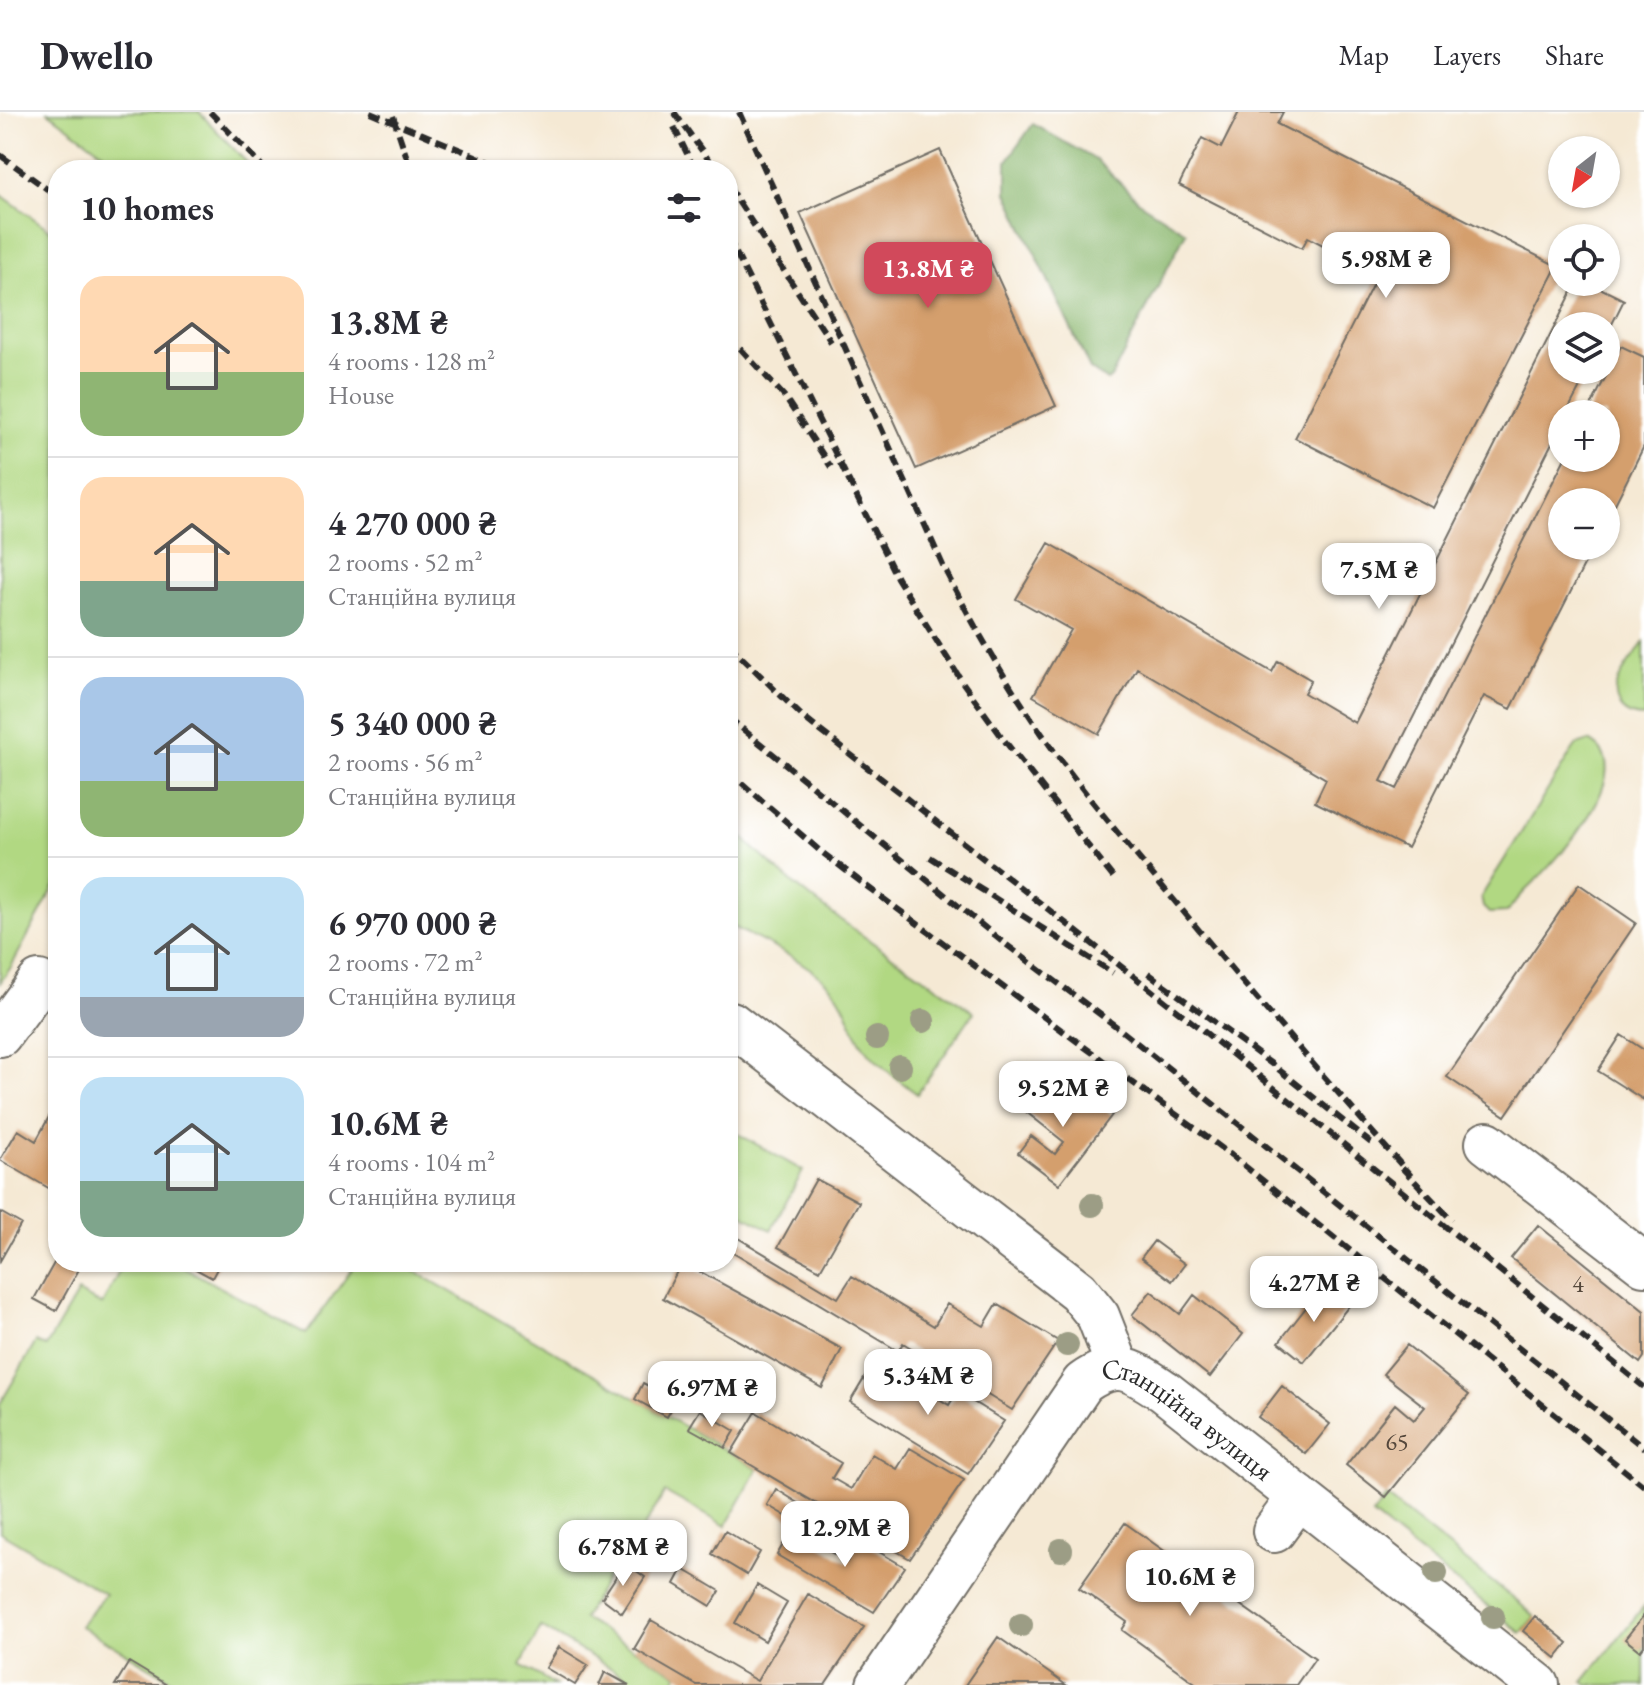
<!DOCTYPE html>
<meta charset="utf-8">
<style>
body{margin:0;font-family:"EB Garamond",serif;background:#f2f2f3;color:#2b2b33;height:100vh;display:flex;flex-direction:column;font-size:30px;white-space:nowrap}
*{box-sizing:border-box;margin:0}
p{font-size:26px;color:#7c7c81}
.icon{flex:none;width:44px;height:44px;fill:none;stroke:currentColor;stroke-width:2;stroke-linecap:round;stroke-linejoin:round}
.map{position:relative;flex:1;overflow:hidden}
.panel{position:absolute;left:48px;top:48px;width:690px;height:1112px;display:flex;flex-direction:column;background:#fff;border-radius:32px;box-shadow:0 2px 6px #0004}
.panel>*{flex:none}
.needle{width:52px;rotate:211deg}
.buttons{position:absolute;left:1548px;top:24px;display:grid;gap:16px}
.buttons a{display:grid;place-items:center;width:72px;height:72px;border-radius:50%;background:#fff;box-shadow:0 2px 6px #0004;font-size:40px}
.price{position:absolute;translate:-50% -68px;padding:0 18px;border-radius:16px;background:#fff;color:#222;font-size:26px;line-height:52px;filter:drop-shadow(0 2px 4px #0008)}
.price::after{content:'';position:absolute;left:50%;top:48px;width:24px;height:18px;margin-left:-12px;background:inherit;clip-path:polygon(0 0,100% 0,50% 100%)}
.price.on{background:#d1495b;color:#fff}
ul{padding:0;list-style:none}
li{display:flex;align-items:center;gap:24px;height:200px;padding:0 32px}
li+li{border-top:2px solid #e1e1e2}
li span{display:grid;place-items:center;flex:none;width:224px;height:160px;border-radius:24px;color:#555}
li>.icon{margin-inline-start:auto}
span .icon{width:96px;height:96px;fill:#fffc;stroke-width:1}
li b{font-size:34px}
h2{display:flex;justify-content:space-between;align-items:center;height:96px;padding:0 32px;font-size:34px}
header{display:flex;align-items:center;gap:48px;box-sizing:border-box;height:112px;padding:0 40px;background:#fff;border-bottom:2px solid #e1e1e2}
header strong{font-size:38px}
nav{display:flex;gap:44px;margin-inline-start:auto;font-size:28px}
.map>svg:first-child{display:block}
.green{fill:#b1d882;stroke:#6e8256;stroke-width:2}
.forest{fill:#8cb870;stroke:#5c724e;stroke-width:2}
.building{fill:#d49f6d}
.lines{fill:none;stroke-linecap:round;stroke-linejoin:round}
.minor-casing{stroke:#726e66;stroke-width:46}
.minor{stroke:#fff;stroke-width:42}
.rail{stroke:#2b2b2b;stroke-width:6;stroke-dasharray:12 6;stroke-linecap:butt}
.tree{fill:#9c9d85}
.labels{text-anchor:middle;stroke-width:6;stroke-linejoin:round;paint-order:stroke}
.number-label{font-size:24px;fill:#55483c}
.street-label{font-size:28px;fill:#2b2b2b;stroke:#fff}
</style>
<header>
<strong>Dwello</strong>
<nav><a>Map</a><a>Layers</a><a>Share</a></nav>
</header>
<div class="map">
<svg width="1644" height="1573" viewBox="0 0 1644 1573">
<rect width="100%" height="100%" fill="#fff"/>
<filter id="ink" filterUnits="userSpaceOnUse"><feTurbulence type="fractalNoise" baseFrequency=".0125" numOctaves="2"/><feDisplacementMap in="SourceGraphic" scale="16" xChannelSelector="R" yChannelSelector="G"/><feConvolveMatrix kernelMatrix="1 2 1 2 8 2 1 2 1" color-interpolation-filters="sRGB"/></filter>
<filter id="wash" filterUnits="userSpaceOnUse"><feTurbulence type="fractalNoise" baseFrequency=".006" numOctaves="4" result="noise"/><feDisplacementMap in="SourceGraphic" scale="32" xChannelSelector="R" yChannelSelector="G"/><feGaussianBlur stdDeviation="1.8" result="paint"/><feColorMatrix in="noise" values="0 0 0 0 0 0 0 0 0 0 0 0 0 0 0 0 0 1.4 0 .05"/><feComposite in="paint" operator="in"/></filter>
<g filter="url(#wash)">
<rect width="100%" height="100%" fill="#f5e9d4"/>
<!-- green -->
<path class="green" d="M48 0H199L254 58H126Z
M0 82 58 124V768L11 855 0 871Z
M1644 530V605C1635 605 1627 603 1621 596 1604 575 1632 548 1644 530Z
M1589 629C1644 656 1555 751 1527 777 1520 784 1513 793 1506 800L1489 801 1483 795 1481 785 1569 644 1577 633Z
M728 710C797 786 890 841 974 900L917 982C898 967 876 952 862 932 852 917 848 897 837 882 815 851 761 830 728 812Z
M728 1016 803 1059 771 1118 728 1094Z
M124 1150H174L306 1222 357 1150H399L758 1357 726 1414 665 1380 625 1447 620 1444 583 1507 678 1563 672 1573H639L541 1515 521 1553 555 1573H181L80 1514 105 1482 0 1420V1292L36 1230 46 1235 78 1180 102 1193Z
M1386 1385 1535 1504 1521 1521 1372 1403Z
M1644 1494V1573H1588L1583 1570Z"/>
<!-- forest -->
<path class="forest" d="M1033 12 1096 48 1143 93 1186 120 1111 266 1107 269 1090 257 1007 81V49Z"/>
<g id="blocks">
<!-- building -->
<path class="building" d="M1239 0H1283L1277 12 1557 154 1433 396 1295 326 1378 162 1308 125 1302 136 1179 73 1202 26 1221 36Z
M940 38 1056 294 916 357 800 101Z
M1577 170H1588L1624 188 1606 224V214H1562V258H1589L1566 302H1562V311L1381 669 1397 677 1565 346H1606V302H1587L1621 234 1644 245V334L1606 410V390H1562V434H1594L1511 597 1484 584 1407 736 1315 690 1326 667 1137 556 1099 622 1033 584 1071 518 1016 487 1049 431 1272 560 1278 549 1311 568 1304 581 1355 611Z
M1579 772 1636 811 1505 1004 1447 965Z
M1621 923 1644 938V988L1598 959Z
M1069 970 1112 1003 1059 1072 1018 1041 1031 1024 1055 1042 1064 1030 1020 995 1034 977 1053 991Z
M50 1003 58 1008V1068L52 1078 0 1048 18 1018 36 1029Z
M816 1067 859 1090 820 1158 778 1135Z
M0 1100 21 1112 0 1149Z
M1538 1113 1644 1199V1245L1640 1251 1511 1146Z
M728 1120 838 1186 852 1164 934 1214 947 1192 984 1214 997 1192 1058 1229 1012 1298 903 1231 898 1239 728 1137Z
M1154 1129 1185 1152 1172 1169 1141 1146Z
M58 1144V1150H83L56 1199 34 1187Z
M183 1150H217L220 1151 212 1166Z
M682 1150 842 1237 822 1276 663 1186Z
M1323 1174 1349 1194 1304 1250 1279 1230Z
M1151 1179 1180 1202 1194 1183 1243 1222 1210 1265 1132 1203Z
M1407 1233 1469 1283 1386 1385 1346 1353 1395 1292 1414 1308 1425 1295 1383 1262Z
M876 1247 949 1293 957 1280 1004 1309 968 1362 850 1290Z
M643 1271 676 1289 667 1305 635 1287Z
M1282 1274 1330 1312 1306 1342 1258 1305Z
M700 1298 735 1319 725 1336 689 1316Z
M756 1300 841 1351 832 1366 851 1377 872 1342 897 1357 910 1336 964 1368 910 1447 731 1341Z
M776 1377 805 1395 796 1410 767 1393Z
M1125 1411 1315 1546 1296 1573H1198L1122 1518 1127 1510 1079 1476Z
M792 1417 847 1450 860 1429 905 1455 874 1500 777 1443Z
M725 1419 760 1440 747 1463 712 1442Z
M625 1451 645 1465 622 1501 602 1486Z
M683 1457 720 1479 711 1494 675 1472Z
M757 1473 787 1491 765 1529 735 1511Z
M808 1482 864 1515 825 1573H696L634 1537 651 1508 757 1569Z
M1644 1503V1534L1640 1539 1625 1527Z
M1535 1504 1568 1531 1556 1546 1523 1519Z
M998 1525 1066 1573H965Z
M559 1535 588 1553 575 1573 546 1556Z
M129 1550 167 1573H115Z
M605 1560 629 1573H599Z"/>
</g>
</g>
<g filter="url(#ink)">
<use href="#blocks" fill-opacity="0" stroke="#726e66" stroke-width="2"/>
<g class="lines">
<defs>
<g id="minor">
<path d="M731 911 1078 1179 1098 1204 1118 1255"/>
<path d="M0 923 39 870"/>
<path d="M1487 1031 1644 1152"/>
<path d="M1274 1419 1299 1385"/>
<path id="s1" d="M878 1573 1083 1271C1118 1246 1132 1258 1164 1279L1538 1573"/>
</g>
</defs>
<!-- minor casing -->
<use href="#minor" class="minor-casing"/>
<!-- minor -->
<use href="#minor" class="minor"/>
<!-- rail -->
<path class="rail" d="M210 0 266 58
M370 0 509 58
M674 0 716 58
M739 0 946 460C975 516 1006 570 1042 622 1083 681 1131 737 1178 793 1254 885 1332 974 1411 1064
M393 4 411 58
M674 15 695 58
M0 43 58 85
M728 74 831 230
M728 125 897 466 963 571 1004 628 1116 769
M728 223 784 284 831 355
M728 532 804 606 1201 917 1644 1275
M728 605 1000 828 1117 915 1644 1336
M728 659 819 738 865 773 1231 1043 1644 1374
M930 745 1113 861
M1148 861 1273 953 1371 1031
M1402 1056 1452 1108"/>
</g>
<!-- trees -->
<g class="tree">
<circle cx="923" cy="909" r="12"/>
<circle cx="877" cy="926" r="12"/>
<circle cx="900" cy="955" r="12"/>
<circle cx="1092" cy="1093" r="12"/>
<circle cx="1067" cy="1233" r="12"/>
<circle cx="1061" cy="1438" r="12"/>
<circle cx="1436" cy="1461" r="12"/>
<circle cx="1493" cy="1505" r="12"/>
<circle cx="1021" cy="1513" r="12"/>
</g>
</g>
<g class="labels">
<!-- number labels -->
<g class="number-label">
<text x="1578" y="1180">4</text>
<text x="1397" y="1338">65</text>
</g>
<!-- street labels -->
<g class="street-label">
<text dy="10" stroke="none"><textPath href="#s1" startOffset="488">Станційна вулиця</textPath></text>
</g>
</g>
</svg>
<div class="buttons">
<a><svg class="needle" viewBox="-14 -14 28 28"><path d="M0-13l5 13h-10z" fill="#e53935"/><path d="M0 13l5-13h-10z" fill="#7c7c81"/></svg></a>
<a><svg class="icon" aria-label="locate" viewBox="0 0 24 24"><circle cx="12" cy="12" r="6"/><path d="M12 2v4M12 18v4M2 12h4M18 12h4"/></svg></a>
<a><svg class="icon" aria-label="layers" viewBox="0 0 24 24"><path d="M12 4l9 5-9 5-9-5zM3 14l9 5 9-5"/></svg></a>
<a>+</a>
<a>−</a>
</div>
<b class="price" style="left:1386px;top:188px">5.98M ₴</b>
<b class="price on" style="left:928px;top:198px">13.8M ₴</b>
<b class="price" style="left:1379px;top:499px">7.5M ₴</b>
<b class="price" style="left:1063px;top:1017px">9.52M ₴</b>
<b class="price" style="left:1314px;top:1212px">4.27M ₴</b>
<b class="price" style="left:928px;top:1305px">5.34M ₴</b>
<b class="price" style="left:712px;top:1317px">6.97M ₴</b>
<b class="price" style="left:845px;top:1457px">12.9M ₴</b>
<b class="price" style="left:623px;top:1476px">6.78M ₴</b>
<b class="price" style="left:1190px;top:1506px">10.6M ₴</b>
<section class="panel">
<h2>10 homes<svg class="icon" aria-label="filters" viewBox="0 0 24 24"><path d="M4 7h16M4 17h16"/><circle cx="9" cy="7" r="2"/><circle cx="15" cy="17" r="2"/></svg></h2>
<ul>
<li><span style="background:linear-gradient(#ffd9b3 60%,#8fb573 0)"><svg class="icon" aria-label="home" viewBox="0 0 24 24"><path d="M3 11l9-7 9 7M6 9v11h12V9"/></svg></span><div><b>13.8M ₴</b><p>4 rooms · 128 m²</p><p>House</p></div></li>
<li><span style="background:linear-gradient(#ffd9b3 65%,#7fa58c 0)"><svg class="icon" aria-label="home" viewBox="0 0 24 24"><path d="M3 11l9-7 9 7M6 9v11h12V9"/></svg></span><div><b>4 270 000 ₴</b><p>2 rooms · 52 m²</p><p>Станційна вулиця</p></div></li>
<li><span style="background:linear-gradient(#a9c7e8 65%,#8fb573 0)"><svg class="icon" aria-label="home" viewBox="0 0 24 24"><path d="M3 11l9-7 9 7M6 9v11h12V9"/></svg></span><div><b>5 340 000 ₴</b><p>2 rooms · 56 m²</p><p>Станційна вулиця</p></div></li>
<li><span style="background:linear-gradient(#bfe0f5 75%,#9aa5b1 0)"><svg class="icon" aria-label="home" viewBox="0 0 24 24"><path d="M3 11l9-7 9 7M6 9v11h12V9"/></svg></span><div><b>6 970 000 ₴</b><p>2 rooms · 72 m²</p><p>Станційна вулиця</p></div></li>
<li><span style="background:linear-gradient(#bfe0f5 65%,#7fa58c 0)"><svg class="icon" aria-label="home" viewBox="0 0 24 24"><path d="M3 11l9-7 9 7M6 9v11h12V9"/></svg></span><div><b>10.6M ₴</b><p>4 rooms · 104 m²</p><p>Станційна вулиця</p></div></li>
</ul>
</section>
</div>
